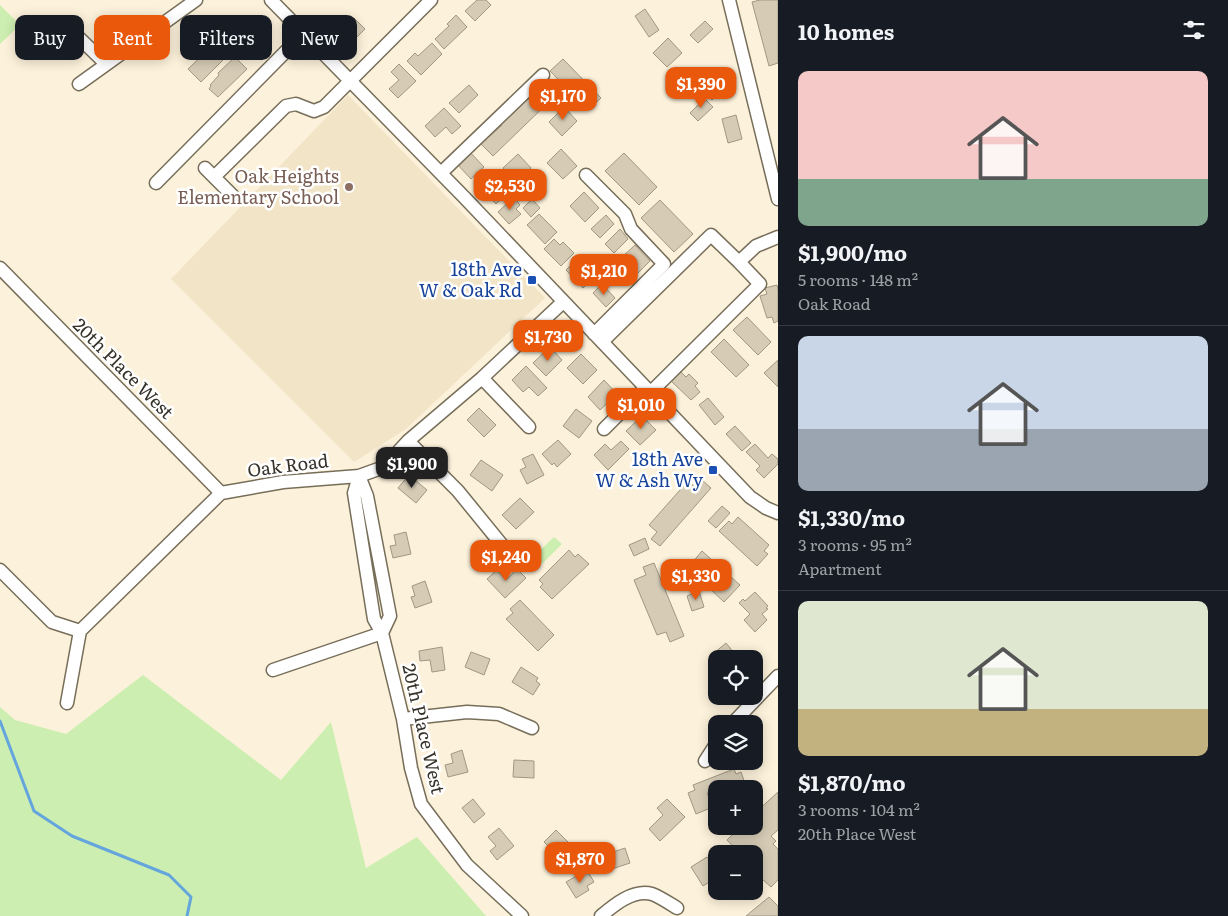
<!DOCTYPE html>
<meta charset="utf-8">
<style>
body{margin:0;font-family:Literata,serif;background:#242831;color:#f1f3f6;height:100vh;display:flex;flex-direction:column;font-size:19px;white-space:nowrap}
*{box-sizing:border-box;margin:0}
p{font-size:16px;color:#9ea1a6}
.icon{flex:none;width:28px;height:28px;fill:none;stroke:currentColor;stroke-width:2;stroke-linecap:round;stroke-linejoin:round}
.map{position:relative;flex:1;overflow:hidden}
.side{display:flex;flex-direction:column;background:#171b24;width:450px}
.side>*{flex:none}
.hud{position:absolute;left:15px;top:15px;width:475px;height:45px;display:flex;gap:10px}
.fabs{position:absolute;left:708px;top:650px;display:grid;gap:10px}
.fabs a{display:grid;place-items:center;width:55px;height:55px;border-radius:10px;background:#171b24;box-shadow:0 2px 12px #0003;font-size:25px}
.price{position:absolute;translate:-50% -42px;padding:0 11px;border-radius:10px;background:#ea580c;color:#fff;font-size:16px;line-height:32px;filter:drop-shadow(0 1px 2px #0008)}
.price::after{content:'';position:absolute;left:50%;top:30px;width:15px;height:11px;margin-left:-8px;background:inherit;clip-path:polygon(0 0,100% 0,50% 100%)}
.price.current{background:#222;color:#fff}
ul{padding:0;list-style:none}
li{display:grid;align-content:center;gap:10px;height:265px;padding:0 20px}
li+li{border-top:1px solid #363941}
li span{display:grid;place-items:center;height:155px;border-radius:10px;color:#555}
li>.icon{margin-inline-start:auto}
span .icon{width:90px;height:90px;fill:#fffc;stroke-width:1}
li b{font-size:21px}
h2{display:flex;justify-content:space-between;align-items:center;height:60px;padding:0 20px;font-size:21px}
.tag{padding:0 18px;border-radius:10px;background:#171b24;box-shadow:0 2px 12px #0003;font-size:18px;line-height:45px}
.tag.current{background:#ea580c;color:#fff}
main{display:flex;flex:1;min-height:0}
.map>svg:first-child{display:block}
.built{fill:#f2e4c6}
.green{fill:#cceeb0}
.lines{fill:none;stroke-linecap:round;stroke-linejoin:round}
.stream{stroke:#65a5de;stroke-width:3}
.building{fill:#d6ccb6;stroke:#a19782}
.minor-casing{stroke:#776e5a;stroke-width:15}
.minor{stroke:#fff;stroke-width:12}
.education-dot{fill:#8d6e63;stroke:#fff;stroke-width:2}
.transit-dot{fill:#1a4fb4;stroke:#fff;stroke-width:2}
.labels{text-anchor:middle;stroke-width:5;stroke-linejoin:round;paint-order:stroke}
.education-label{font-size:18px;fill:#785e54;stroke:#fff;text-anchor:end}
.transit-label{font-size:18px;fill:#164399;stroke:#fff;text-anchor:end}
.street-label{font-size:18px;fill:#36322a;stroke:#fff}
</style>
<main>
<div class="map">
<svg width="778" height="916" viewBox="0 0 778 916">
<rect width="100%" height="100%" fill="#fcf1da"/>
<!-- built -->
<path class="built" d="M348 95 545 298 406 429 354 462 171 279Z"/>
<!-- green -->
<path class="green" d="M0 5 20 25 0 44Z
M554 537 562 544 542 564 534 556Z
M143 675 281 780 331 722 366 868 417 837 486 916H0V707L15 720 66 734Z"/>
<g class="lines">
<!-- stream -->
<path class="stream" d="M0 721 34 811 72 836 169 875 191 897 187 916"/>
</g>
<!-- building -->
<path class="building" d="M477 0H486L491 5 475 21 465 11Z
M760 0H778V63L769 66 752 2Z
M645 9 659 30 649 37 635 16Z
M456 15 467 27 444 49 435 39 449 26 447 24Z
M354 18 365 29 347 47 336 36Z
M705 21 713 29 698 43 690 35Z
M668 38 682 53 667 67 653 53Z
M224 41 231 48 227 52 229 54 201 82 188 69 216 42 220 45Z
M432 43 442 54 421 75 407 61 415 53 418 56Z
M235 57 247 69 218 97 209 89 211 86 210 85 219 75 218 73Z
M563 59 601 98 588 110 550 71Z
M399 64 416 81 398 98 389 89 399 80 391 72Z
M719 78 726 86 712 100 704 92Z
M541 81 555 96 493 156 479 142 487 135 489 137 502 125 499 123 522 101 524 103 536 91 533 89Z
M469 85 478 95 459 113 449 103Z
M701 95 713 107 698 121 690 113 700 103 697 99Z
M564 107 577 121 562 136 549 122Z
M444 108 461 126 452 134 446 127 435 137 425 126Z
M736 115 742 139 728 143 722 119Z
M561 149 577 166 563 179 547 163Z
M469 151 484 167 471 179 457 164Z
M624 153 657 187 639 205 605 171Z
M518 154 531 168 517 182 503 168Z
M494 176 509 192 496 204 481 188Z
M584 192 599 208 585 222 570 206Z
M514 197 520 205 516 209 521 214 509 224 498 212Z
M532 199 540 208 531 217 523 208Z
M660 200 693 234 674 252 641 218Z
M539 214 557 232 545 244 527 225Z
M606 215 614 224 600 238 591 229Z
M620 229 628 239 614 253 605 244Z
M554 239 560 245 563 242 574 253 561 266 544 249Z
M635 245 650 261 636 275 620 259Z
M579 257 596 276 583 288 566 270Z
M602 284 615 298 606 307 593 293Z
M777 285 778 290V321L774 323 772 317 767 318 760 296 767 294 765 288Z
M747 317 771 342 758 355 733 330Z
M724 339 749 365 736 377 711 352Z
M550 347 562 360 546 376 533 363Z
M581 354 597 370 583 384 567 368Z
M778 360V387L764 373Z
M526 366 547 388 538 396 529 387 523 392 512 380Z
M681 372 686 377 689 374 698 383 695 386 700 392 691 400 671 381Z
M604 380 617 394 600 410 588 397Z
M708 398 724 417 715 425 699 405Z
M479 408 496 425 484 437 467 420Z
M576 409 592 421 579 438 563 426Z
M642 416 656 430 640 445 626 431Z
M735 426 751 443 742 451 726 434Z
M558 440 571 454 557 467 554 463 552 465 542 454Z
M621 441 629 449 608 470 594 455 605 444 611 450Z
M755 444 768 458 772 454 778 459V464L764 478 756 470 760 466 746 452Z
M533 454 544 475 527 484 520 470 526 467 522 459Z
M481 460 503 475 492 491 470 475Z
M409 475 427 490 416 503 398 488Z
M702 480 711 488 660 546 651 539 657 532 649 525 688 481 695 487Z
M520 498 534 512 516 529 502 515Z
M722 506 730 513 716 528 708 521Z
M738 517 769 545 764 551 768 554 757 566 719 531 729 521 732 524Z
M406 532 411 554 393 558 390 546 396 545 394 535Z
M645 538 649 549 634 556 629 545Z
M569 550 575 557 578 554 589 564 552 599 540 587 543 584 539 580Z
M702 551 740 585 724 602 691 571 694 567 691 564Z
M654 563 684 636 670 642 666 632 657 635 634 580 646 575 643 567Z
M517 569 526 578 505 598 487 579 497 570 506 580Z
M425 581 432 602 415 608 411 597 415 596 412 586Z
M699 591 704 607 692 611 687 596Z
M755 592 768 606 766 608 768 609 762 614 767 620 755 632 744 620 750 614 739 603 743 599 745 601Z
M520 600 554 635 538 651 506 619 513 613 510 609Z
M726 643 734 653 736 651 742 659H717L713 654Z
M442 647 445 670 432 672 430 660 420 661 419 651Z
M471 652 490 659 484 675 465 667Z
M521 667 538 678 536 681 540 684 533 695 512 682Z
M462 750 468 772 448 777 445 765 453 763 451 754Z
M514 760 534 761V778L513 777Z
M734 769 736 774 741 772 747 789H727L726 786 716 789 707 793 713 807 696 814 688 793 695 790 693 785Z
M778 792V830L771 836 776 841 773 844 778 849V880L771 887 754 872V854H740L727 840 741 826H754V814Z
M473 799 485 814 474 823 462 808Z
M667 799 685 817 660 841 649 829 663 815 657 808Z
M499 828 514 846 497 860 490 851 496 846 488 837Z
M556 830 576 850 564 862 544 842Z
M625 848 630 863 606 871 601 856Z
M707 857 716 871V878L703 886 691 867Z
M587 870 594 882 587 886 589 890 576 898 566 882Z
M769 897 778 906V916H746Z"/>
<g class="lines">
<defs>
<path id="minor" d="M271 0 464 197 750 497 766 508 778 513
M729 0 778 199
M65 24 106 64
M79 84 196 0
M205 168 233 196
M441 173 543 75
M586 175 625 214 631 229 664 264 594 334
M214 177 286 106 296 104 314 111 324 107 431 0
M156 183 303 34
M0 268 221 493
M602 342 711 235 739 262 756 246 778 237
M482 378 529 427
M650 393 760 284 739 262
M604 429 645 388
M408 441 458 491 515 561
M359 476 354 493 374 619 382 633 403 719 411 768 421 804 467 865 522 916
M359 476 367 496 390 616 382 633
M0 570 52 622 80 631
M273 670 382 633
M67 703 80 631 221 493 283 482 359 476 384 467 408 441 482 378 563 302
M403 719 467 712 499 714 532 728
M732 724 778 676
M705 761 716 744
M601 916C614 905 633 889 652 894 660 897 669 903 677 908"/>
</defs>
<!-- minor casing -->
<use href="#minor" class="minor-casing"/>
<!-- minor -->
<use href="#minor" class="minor"/>
</g>
<!-- markers -->
<circle class="education-dot" cx="349" cy="187" r="5"/>
<g class="transit-dot">
<rect x="527" y="275" width="10" height="10" rx="2.5"/>
<rect x="708" y="465" width="10" height="10" rx="2.5"/>
</g>
<g class="labels">
<!-- education labels -->
<g class="education-label">
<text x="339" y="183">Oak Heights<tspan x="339" dy="21">Elementary School</tspan></text>
</g>
<!-- transit labels -->
<g class="transit-label">
<text x="522" y="276">18th Ave<tspan x="522" dy="21">W &amp; Oak Rd</tspan></text>
<text x="703" y="466">18th Ave<tspan x="703" dy="21">W &amp; Ash Wy</tspan></text>
</g>
<!-- street labels -->
<g class="street-label">
<text transform="translate(123 369) rotate(45)" y="6">20th Place West</text>
<text transform="translate(288 466) rotate(-7)" y="6">Oak Road</text>
<text transform="translate(423 729) rotate(77)" y="6">20th Place West</text>
</g>
</g>
</svg>
<div class="fabs">
<a><svg class="icon" aria-label="locate" viewBox="0 0 24 24"><circle cx="12" cy="12" r="6"/><path d="M12 2v4M12 18v4M2 12h4M18 12h4"/></svg></a>
<a><svg class="icon" aria-label="layers" viewBox="0 0 24 24"><path d="M12 4l9 5-9 5-9-5zM3 14l9 5 9-5"/></svg></a>
<a>+</a>
<a>−</a>
</div>
<b class="price" style="left:701px;top:109px">$1,390</b>
<b class="price" style="left:563px;top:121px">$1,170</b>
<b class="price" style="left:510px;top:211px">$2,530</b>
<b class="price" style="left:604px;top:296px">$1,210</b>
<b class="price" style="left:548px;top:362px">$1,730</b>
<b class="price" style="left:641px;top:430px">$1,010</b>
<b class="price current" style="left:412px;top:489px">$1,900</b>
<b class="price" style="left:506px;top:582px">$1,240</b>
<b class="price" style="left:696px;top:601px">$1,330</b>
<b class="price" style="left:580px;top:884px">$1,870</b>
<div class="hud">
<a class="tag">Buy</a>
<a class="tag current">Rent</a>
<a class="tag">Filters</a>
<a class="tag">New</a>
</div>
</div>
<section class="side">
<h2>10 homes<svg class="icon" aria-label="filters" viewBox="0 0 24 24"><path d="M4 7h16M4 17h16"/><circle cx="9" cy="7" r="2"/><circle cx="15" cy="17" r="2"/></svg></h2>
<ul>
<li><span style="background:linear-gradient(#f6c9c9 70%,#7fa58c 0)"><svg class="icon" aria-label="home" viewBox="0 0 24 24"><path d="M3 11l9-7 9 7M6 9v11h12V9"/></svg></span><div><b>$1,900/mo</b><p>5 rooms · 148 m²</p><p>Oak Road</p></div></li>
<li><span style="background:linear-gradient(#c9d6e8 60%,#9aa5b1 0)"><svg class="icon" aria-label="home" viewBox="0 0 24 24"><path d="M3 11l9-7 9 7M6 9v11h12V9"/></svg></span><div><b>$1,330/mo</b><p>3 rooms · 95 m²</p><p>Apartment</p></div></li>
<li><span style="background:linear-gradient(#dfe7d0 70%,#c2b280 0)"><svg class="icon" aria-label="home" viewBox="0 0 24 24"><path d="M3 11l9-7 9 7M6 9v11h12V9"/></svg></span><div><b>$1,870/mo</b><p>3 rooms · 104 m²</p><p>20th Place West</p></div></li>
</ul>
</section>
</main>
